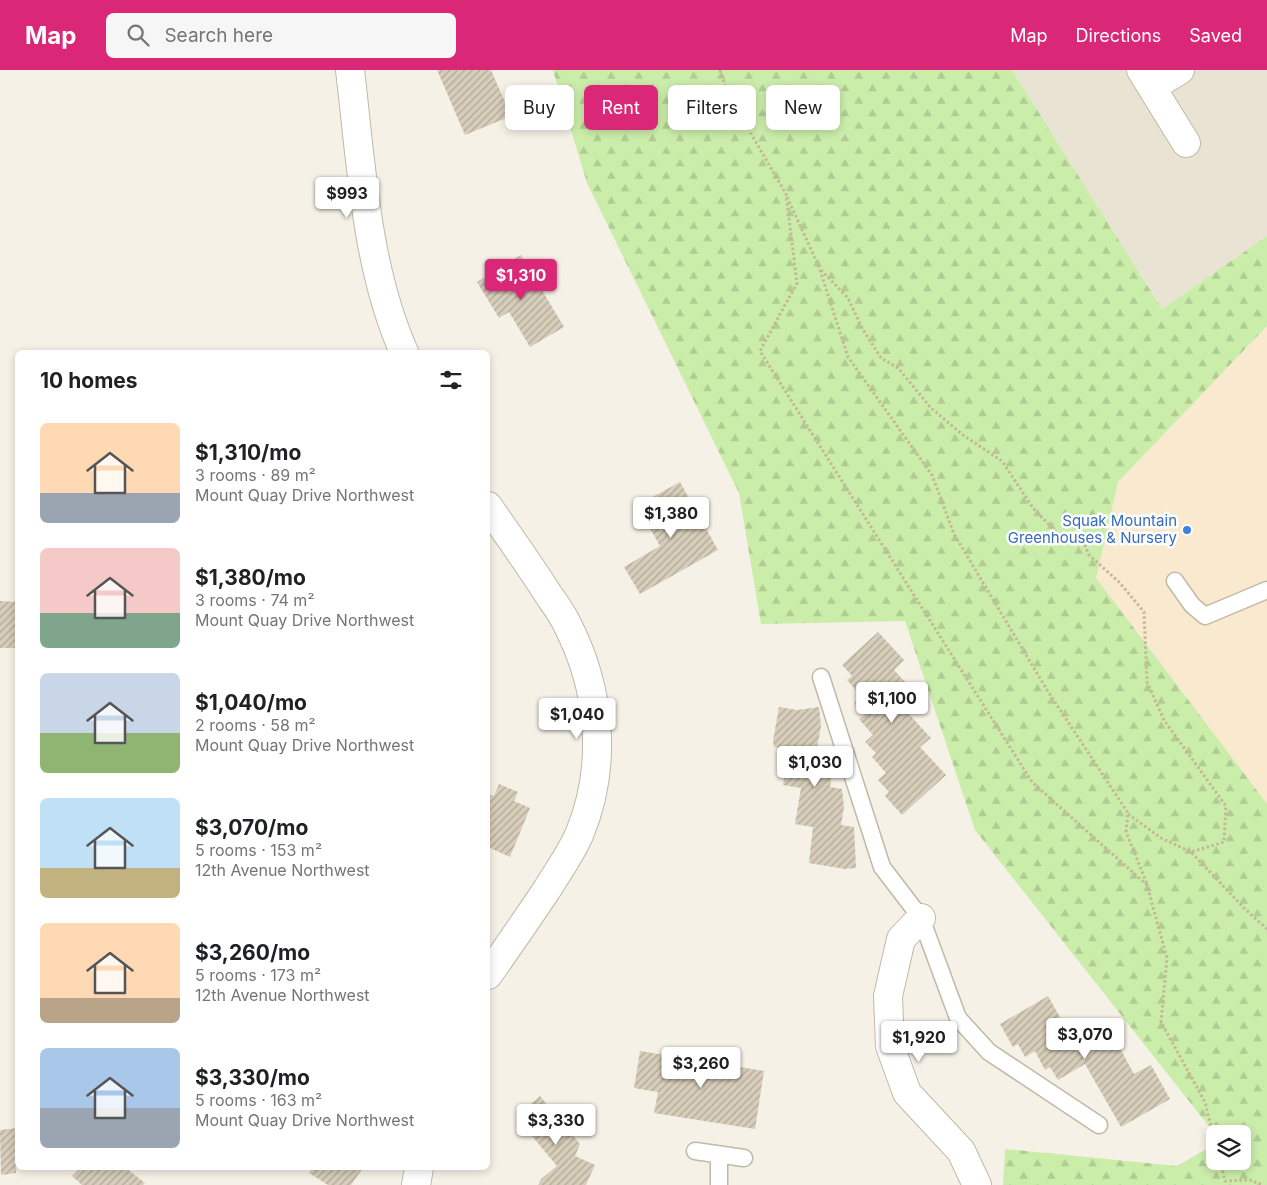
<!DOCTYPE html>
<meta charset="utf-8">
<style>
body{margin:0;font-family:Inter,sans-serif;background:#f6f6f6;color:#202124;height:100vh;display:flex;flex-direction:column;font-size:19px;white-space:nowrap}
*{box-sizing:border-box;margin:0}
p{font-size:16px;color:#757577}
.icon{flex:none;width:28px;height:28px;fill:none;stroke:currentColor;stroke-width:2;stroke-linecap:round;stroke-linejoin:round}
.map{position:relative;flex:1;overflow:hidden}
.panel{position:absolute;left:15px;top:280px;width:475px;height:820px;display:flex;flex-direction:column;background:#fff;border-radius:8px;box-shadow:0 2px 8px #0003}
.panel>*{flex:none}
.top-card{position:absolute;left:505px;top:15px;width:475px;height:45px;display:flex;gap:10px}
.tools{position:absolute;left:1206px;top:1055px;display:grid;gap:10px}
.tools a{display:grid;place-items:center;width:45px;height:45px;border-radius:8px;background:#fff;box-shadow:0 2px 8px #0003;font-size:25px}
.price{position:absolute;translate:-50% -42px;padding:0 11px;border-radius:5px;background:#fff;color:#222;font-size:16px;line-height:32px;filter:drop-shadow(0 1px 2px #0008)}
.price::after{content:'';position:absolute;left:50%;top:30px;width:15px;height:11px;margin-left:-8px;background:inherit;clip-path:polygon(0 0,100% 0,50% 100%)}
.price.current{background:#db2777;color:#fff}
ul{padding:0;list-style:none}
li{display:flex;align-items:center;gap:15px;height:125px;padding:0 25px}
li span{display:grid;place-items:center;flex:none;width:140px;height:100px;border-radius:8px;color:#555}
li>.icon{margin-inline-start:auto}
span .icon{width:60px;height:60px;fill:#fffc;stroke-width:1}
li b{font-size:21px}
h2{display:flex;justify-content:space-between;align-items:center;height:60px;padding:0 25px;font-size:21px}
.pill{padding:0 18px;border-radius:8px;background:#fff;box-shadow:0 2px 8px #0003;font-size:18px;line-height:45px}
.pill.current{background:#db2777;color:#fff}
header{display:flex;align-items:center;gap:30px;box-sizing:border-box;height:70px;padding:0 25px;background:#db2777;color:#fff}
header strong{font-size:24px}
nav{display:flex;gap:28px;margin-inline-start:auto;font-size:18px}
.search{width:350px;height:45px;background:#f6f6f6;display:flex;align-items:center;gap:12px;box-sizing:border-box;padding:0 18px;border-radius:8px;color:#757577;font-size:19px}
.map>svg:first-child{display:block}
.residential{fill:#e9e3d3}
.commercial{fill:#f9e9cf}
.forest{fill:url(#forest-firs)}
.building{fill:url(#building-hatch)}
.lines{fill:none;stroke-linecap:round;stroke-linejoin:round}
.lane-casing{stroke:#c1b9a7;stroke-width:19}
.street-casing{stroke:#c1b9a7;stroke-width:30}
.path{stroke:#c4b797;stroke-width:3;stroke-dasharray:2.5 2.5;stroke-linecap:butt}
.lane{stroke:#fff;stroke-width:16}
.street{stroke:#fff;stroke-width:28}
.shop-dot{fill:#3f7fe0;stroke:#fff;stroke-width:2}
.labels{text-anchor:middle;stroke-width:5;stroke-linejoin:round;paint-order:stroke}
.shop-label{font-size:15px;fill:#366cbe;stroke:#fff;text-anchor:end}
</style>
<header>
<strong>Map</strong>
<div class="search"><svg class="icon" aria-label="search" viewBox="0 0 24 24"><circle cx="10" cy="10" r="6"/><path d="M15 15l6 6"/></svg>Search here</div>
<nav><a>Map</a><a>Directions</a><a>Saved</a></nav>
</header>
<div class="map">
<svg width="1267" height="1115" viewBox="0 0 1267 1115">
<defs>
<pattern id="forest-firs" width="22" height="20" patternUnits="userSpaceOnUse" patternTransform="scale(1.25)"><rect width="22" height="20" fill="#cbedaa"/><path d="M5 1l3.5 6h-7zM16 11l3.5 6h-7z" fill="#b0cc93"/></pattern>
<pattern id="building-hatch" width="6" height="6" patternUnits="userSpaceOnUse" patternTransform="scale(1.25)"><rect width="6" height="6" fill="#d7cdba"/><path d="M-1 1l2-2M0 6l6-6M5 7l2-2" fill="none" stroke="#b0a898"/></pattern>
</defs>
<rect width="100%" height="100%" fill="#f5f1e6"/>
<!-- residential -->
<path class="residential" d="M1012 0H1267V166L1162 239Z"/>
<!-- commercial -->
<path class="commercial" d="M1267 256V734L1096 508 1118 412Z"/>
<!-- forest -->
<path class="forest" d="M553 0H1012L1162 239 1267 166V256L1118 412 1096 508 1267 734V1115H1003L1005 1079 1177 1096 1215 1074V1091H1242V1064H1215L975 760 905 551 761 554 739 423 587 113Z"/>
<!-- building -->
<path class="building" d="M437 0H491L511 46 465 65Z
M521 185 564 257 530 277 509 242 499 248 477 212Z
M680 412 718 480 640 524 624 497 660 476 640 441 652 434 649 429Z
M0 531 18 532V578H0Z
M878 562 904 590 894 600 920 628 906 641 931 668 920 677 946 705 902 745 885 726 889 722 878 710 886 703 872 687 876 683 865 672 873 665 859 649 865 645 854 633 862 627 847 610 852 606 842 595Z
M779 637 797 640 819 637 821 656 817 678 831 680 833 698 830 717 842 719 844 737 841 755 854 757 856 798 845 799 809 793 813 757 795 754 801 718 783 715 789 680 774 677 773 671Z
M499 714 518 722 514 731 530 738 510 787 488 777V724L494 726Z
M1048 926 1066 958 1083 949 1101 980 1116 971 1134 1004 1151 995 1170 1029 1121 1057 1085 994 1058 1010 1050 997 1045 1000 1035 981 1025 987 1018 974 1013 977 1000 954Z
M640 981 764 1001 755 1059 654 1043 658 1022 634 1018Z
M540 1026 580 1074 575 1086 595 1095 586 1115H538L541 1109 557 1096 516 1047Z
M18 1058 16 1103 1 1105 0 1060Z
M80 1098H126L145 1113 143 1115H82L72 1106Z
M313 1098H363L351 1115H328L309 1103Z"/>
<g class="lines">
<defs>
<path id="lane" d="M1175 511 1192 535 1205 546 1267 520
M821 607 882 797 921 848 958 948 989 982 1099 1055
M695 1081 744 1088
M719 1115V1085"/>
<path id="street" d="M350 0C361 92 366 197 404 282
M1141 0 1186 73
M1152 17 1180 0
M488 436C508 465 529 494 548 524 554 533 561 542 566 552 601 619 608 696 579 765 570 785 557 803 546 821 527 849 508 877 488 905
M921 848 901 869 888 926 890 976 907 1023 961 1081 977 1115
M416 1115 419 1098"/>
</defs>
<!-- lane casing -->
<use href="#lane" class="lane-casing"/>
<!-- street casing -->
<use href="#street" class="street-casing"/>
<!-- path -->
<path class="path" d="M720 0 728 24 786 124 797 213 760 281 1032 712 1147 815 1167 888 1161 952 1205 1032 1215 1072
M787 127 819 197 848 287 932 405 954 464 1047 620 1128 743 1126 762 1147 814
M821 200 848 228 862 258 881 288 898 298 931 338 963 365 1002 391 1033 438 1057 463 1083 471 1089 485 1119 512 1144 542 1147 612 1164 650 1226 736 1224 772 1191 782
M1128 744 1161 768 1191 782 1245 839 1267 859
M1220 1091 1225 1111 1250 1110 1263 1115"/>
<!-- lane -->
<use href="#lane" class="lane"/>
<!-- street -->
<use href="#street" class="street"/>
</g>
<!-- markers -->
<circle class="shop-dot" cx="1187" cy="460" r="5"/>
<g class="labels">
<!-- shop labels -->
<g class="shop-label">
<text x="1177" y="456">Squak Mountain<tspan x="1177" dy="17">Greenhouses &amp; Nursery</tspan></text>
</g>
</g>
</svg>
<div class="tools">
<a><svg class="icon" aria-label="layers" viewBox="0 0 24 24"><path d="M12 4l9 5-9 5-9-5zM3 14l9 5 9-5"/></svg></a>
</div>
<b class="price" style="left:347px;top:149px">$993</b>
<b class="price current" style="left:521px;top:231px">$1,310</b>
<b class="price" style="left:671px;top:469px">$1,380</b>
<b class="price" style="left:892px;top:654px">$1,100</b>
<b class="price" style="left:577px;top:670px">$1,040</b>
<b class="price" style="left:815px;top:718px">$1,030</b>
<b class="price" style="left:1085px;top:990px">$3,070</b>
<b class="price" style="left:919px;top:993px">$1,920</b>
<b class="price" style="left:701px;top:1019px">$3,260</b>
<b class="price" style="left:556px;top:1076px">$3,330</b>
<div class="top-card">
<a class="pill">Buy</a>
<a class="pill current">Rent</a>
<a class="pill">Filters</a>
<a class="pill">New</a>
</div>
<section class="panel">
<h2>10 homes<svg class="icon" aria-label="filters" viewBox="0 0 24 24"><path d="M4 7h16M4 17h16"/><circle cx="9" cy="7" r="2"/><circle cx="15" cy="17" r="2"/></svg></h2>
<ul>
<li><span style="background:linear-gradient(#ffd9b3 70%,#9aa5b1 0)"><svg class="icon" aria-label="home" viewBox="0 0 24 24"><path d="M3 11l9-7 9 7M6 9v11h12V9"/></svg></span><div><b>$1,310/mo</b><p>3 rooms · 89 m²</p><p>Mount Quay Drive Northwest</p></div></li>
<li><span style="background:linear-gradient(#f6c9c9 65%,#7fa58c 0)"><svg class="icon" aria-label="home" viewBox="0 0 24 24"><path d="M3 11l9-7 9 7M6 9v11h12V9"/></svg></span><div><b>$1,380/mo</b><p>3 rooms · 74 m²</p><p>Mount Quay Drive Northwest</p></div></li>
<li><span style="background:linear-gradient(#c9d6e8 60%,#8fb573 0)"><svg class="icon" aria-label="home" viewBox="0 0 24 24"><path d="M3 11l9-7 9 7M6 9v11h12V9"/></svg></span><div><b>$1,040/mo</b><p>2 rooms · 58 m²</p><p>Mount Quay Drive Northwest</p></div></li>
<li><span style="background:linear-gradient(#bfe0f5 70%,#c2b280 0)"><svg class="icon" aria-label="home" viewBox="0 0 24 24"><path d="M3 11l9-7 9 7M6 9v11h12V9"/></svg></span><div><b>$3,070/mo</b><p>5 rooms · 153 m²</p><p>12th Avenue Northwest</p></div></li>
<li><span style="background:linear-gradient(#ffd9b3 75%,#b9a48a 0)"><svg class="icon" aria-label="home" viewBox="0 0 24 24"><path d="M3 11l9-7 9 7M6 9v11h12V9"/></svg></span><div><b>$3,260/mo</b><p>5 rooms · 173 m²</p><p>12th Avenue Northwest</p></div></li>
<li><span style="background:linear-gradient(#a9c7e8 60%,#9aa5b1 0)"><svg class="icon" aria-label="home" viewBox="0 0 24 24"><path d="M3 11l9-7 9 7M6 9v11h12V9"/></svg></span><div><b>$3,330/mo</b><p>5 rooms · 163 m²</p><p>Mount Quay Drive Northwest</p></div></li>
</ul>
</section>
</div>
